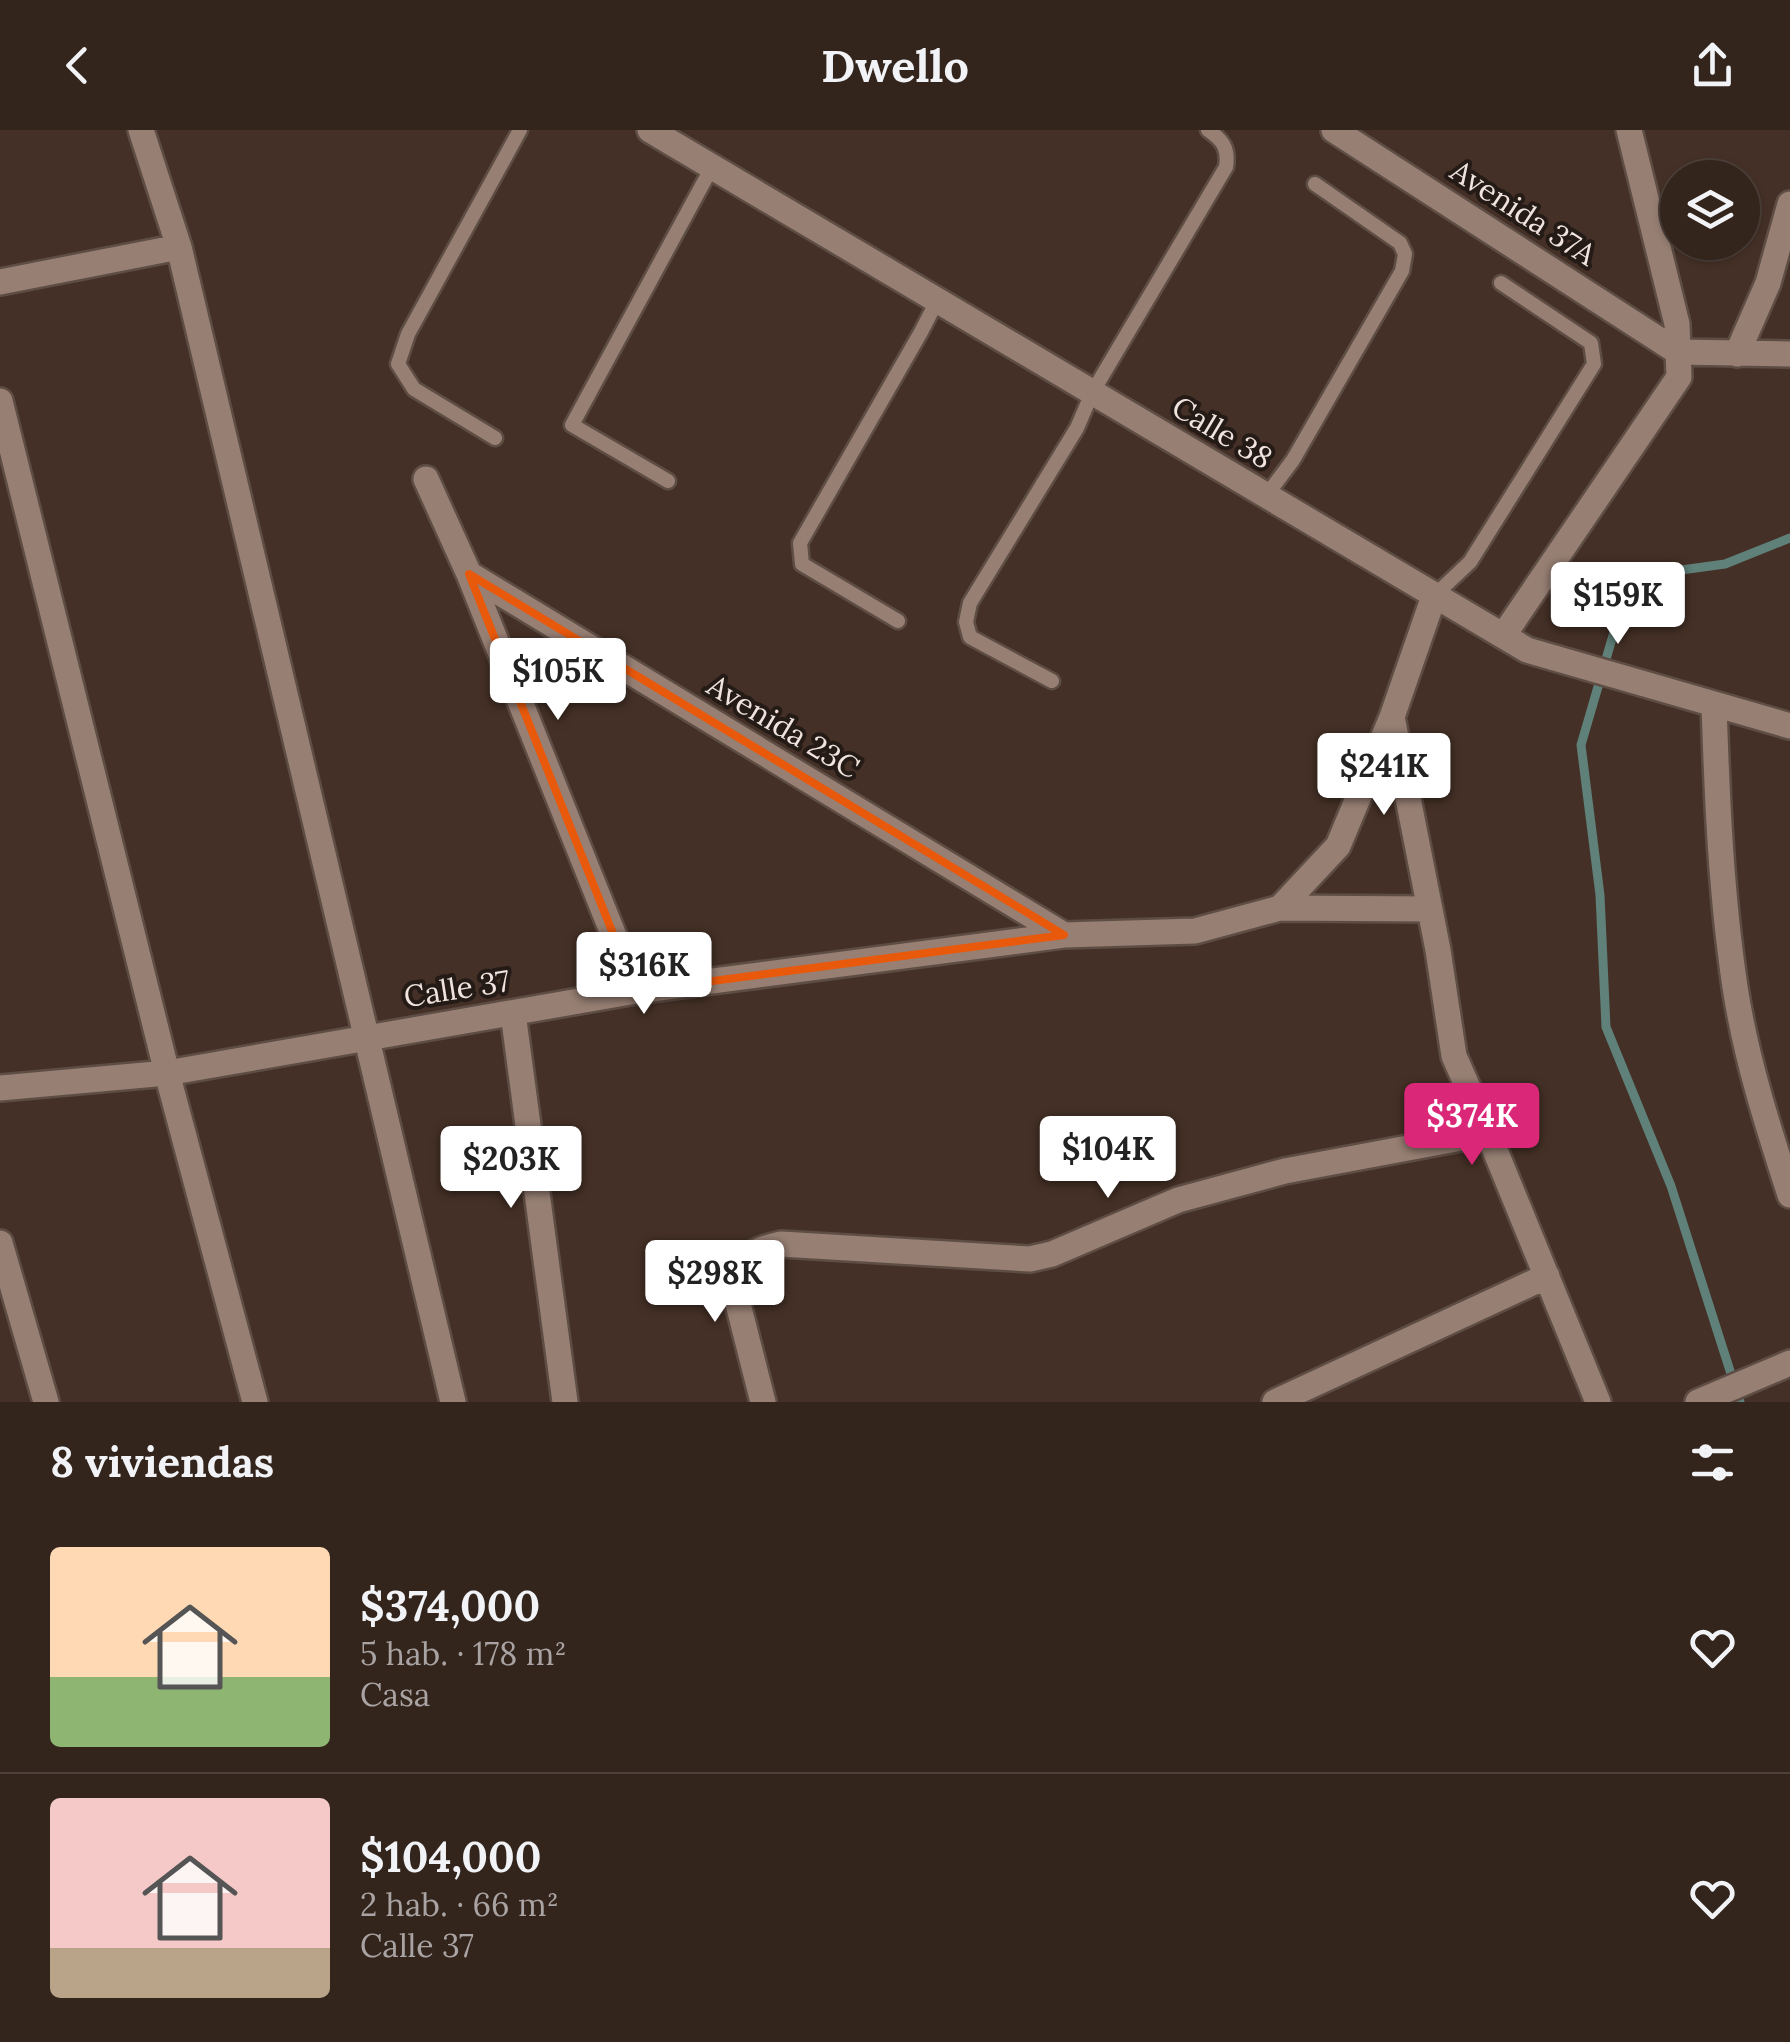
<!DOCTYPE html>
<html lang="es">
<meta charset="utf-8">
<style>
body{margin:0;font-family:Lora,serif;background:#3b2c25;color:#f1f3f6;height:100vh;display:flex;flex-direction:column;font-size:38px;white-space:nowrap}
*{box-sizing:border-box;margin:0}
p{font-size:32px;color:#a9a4a3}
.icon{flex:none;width:55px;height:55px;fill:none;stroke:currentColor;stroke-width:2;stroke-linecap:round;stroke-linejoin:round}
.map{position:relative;height:1272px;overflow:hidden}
.panel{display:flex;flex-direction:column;background:#33241c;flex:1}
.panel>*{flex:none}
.tools{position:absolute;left:1660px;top:30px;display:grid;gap:20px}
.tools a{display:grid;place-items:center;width:100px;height:100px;border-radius:50%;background:#33241c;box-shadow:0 2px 8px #0004,0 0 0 2px #4e413b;font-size:50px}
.price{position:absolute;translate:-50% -85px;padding:0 22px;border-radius:10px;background:#fff;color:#222;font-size:32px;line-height:65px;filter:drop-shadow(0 2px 5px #0008)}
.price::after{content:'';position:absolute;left:50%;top:60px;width:30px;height:22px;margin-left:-15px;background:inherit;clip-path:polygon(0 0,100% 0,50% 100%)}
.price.active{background:#db2777;color:#fff}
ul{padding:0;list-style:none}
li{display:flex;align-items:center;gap:30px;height:250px;padding:0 50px}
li+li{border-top:2px solid #4e413b}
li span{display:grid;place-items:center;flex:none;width:280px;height:200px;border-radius:10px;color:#555}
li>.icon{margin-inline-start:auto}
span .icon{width:120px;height:120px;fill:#fffc;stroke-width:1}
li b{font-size:42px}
h2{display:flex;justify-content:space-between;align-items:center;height:120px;padding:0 50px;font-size:42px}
header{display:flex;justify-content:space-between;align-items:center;height:130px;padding:0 50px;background:#33241c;font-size:45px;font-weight:700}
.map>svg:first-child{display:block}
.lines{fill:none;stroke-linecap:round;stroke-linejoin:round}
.stream{stroke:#5f8179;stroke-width:9}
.lane-casing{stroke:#5e4d44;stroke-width:19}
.street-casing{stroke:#5e4d44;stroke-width:30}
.lane{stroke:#977f73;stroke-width:14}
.street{stroke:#977f73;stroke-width:25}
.marked{fill:none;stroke:#e8590c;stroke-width:8;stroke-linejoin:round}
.labels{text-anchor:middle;stroke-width:8;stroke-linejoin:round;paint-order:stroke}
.street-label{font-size:30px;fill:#f1e3dd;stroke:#241b16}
</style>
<header><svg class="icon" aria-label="back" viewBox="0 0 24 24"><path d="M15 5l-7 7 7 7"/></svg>Dwello<svg class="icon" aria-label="share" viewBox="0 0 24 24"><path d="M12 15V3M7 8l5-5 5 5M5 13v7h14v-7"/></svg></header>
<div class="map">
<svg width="1790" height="1272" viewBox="0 0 1790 1272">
<rect width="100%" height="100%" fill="#443026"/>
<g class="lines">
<!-- stream -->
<path class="stream" d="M1740 1272 1671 1056 1606 897 1600 765 1581 615 1630 447 1725 434 1790 408"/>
<defs>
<path id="lane" d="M495 308 414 259 398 234 408 204 520 0
M668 351 572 295 712 37
M1266 366 1293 330 1402 141 1405 124 1400 113 1315 54
M1434 466 1470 432 1594 234 1591 213 1501 153
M898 491 802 434 800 413 921 202 937 171
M1052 551 970 507 966 492 970 473 1077 298 1092 263 1226 37C1229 19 1223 10 1208 0"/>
<path id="street" d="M141 0 179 117 453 1272
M650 0 1527 520 1790 596
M1334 0 1678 222 1790 224
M0 152 179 117
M1737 224 1768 153 1790 74
M0 271 167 943 255 1272
M426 349 469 444 636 861
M469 444 1064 805
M1503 506 1679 247 1677 194 1629 0
M1714 574C1717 669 1721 763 1735 857 1746 929 1768 997 1790 1065
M1392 587 1438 820 1454 926 1488 1003 1598 1272
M1280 778 1338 716 1392 587 1434 466
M513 883 565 1272
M0 958 167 943 636 861 1064 805 1195 801 1280 778 1430 779
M0 1113 46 1272
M763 1272 735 1162C736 1128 751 1121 781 1114L1030 1129 1052 1124 1178 1070 1285 1041 1488 1003
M1275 1272 1547 1146
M1698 1272 1790 1233"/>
</defs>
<!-- lane casing -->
<use href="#lane" class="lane-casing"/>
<!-- street casing -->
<use href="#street" class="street-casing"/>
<!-- lane -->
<use href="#lane" class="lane"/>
<!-- street -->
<use href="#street" class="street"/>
</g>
<!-- marked area -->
<path class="marked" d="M469 444 1064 805 636 861Z"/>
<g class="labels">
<!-- street labels -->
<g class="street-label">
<text transform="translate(1523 83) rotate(33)" y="10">Avenida 37A</text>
<text transform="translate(1222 303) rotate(31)" y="10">Calle 38</text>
<text transform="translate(783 597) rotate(31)" y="10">Avenida 23C</text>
<text transform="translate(457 859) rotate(-9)" y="10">Calle 37</text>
</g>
</g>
</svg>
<div class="tools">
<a><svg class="icon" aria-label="layers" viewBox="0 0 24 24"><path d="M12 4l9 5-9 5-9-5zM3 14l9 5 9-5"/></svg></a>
</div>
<b class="price" style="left:1618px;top:517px">$159K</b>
<b class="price" style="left:558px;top:593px">$105K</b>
<b class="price" style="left:1384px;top:688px">$241K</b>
<b class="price" style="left:644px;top:887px">$316K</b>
<b class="price active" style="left:1472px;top:1038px">$374K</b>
<b class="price" style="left:1108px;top:1071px">$104K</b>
<b class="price" style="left:511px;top:1081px">$203K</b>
<b class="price" style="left:715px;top:1195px">$298K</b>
</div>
<section class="panel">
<h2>8 viviendas<svg class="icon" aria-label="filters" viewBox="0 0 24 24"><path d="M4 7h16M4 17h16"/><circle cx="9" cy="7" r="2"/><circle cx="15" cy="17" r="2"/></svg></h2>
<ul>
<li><span style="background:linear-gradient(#ffd9b3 65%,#8fb573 0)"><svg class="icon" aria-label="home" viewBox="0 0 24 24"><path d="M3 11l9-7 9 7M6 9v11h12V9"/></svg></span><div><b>$374,000</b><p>5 hab. · 178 m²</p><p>Casa</p></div><svg class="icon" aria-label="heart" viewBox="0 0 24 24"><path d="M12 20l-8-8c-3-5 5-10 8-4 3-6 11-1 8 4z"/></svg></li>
<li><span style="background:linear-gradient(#f6c9c9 75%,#b9a48a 0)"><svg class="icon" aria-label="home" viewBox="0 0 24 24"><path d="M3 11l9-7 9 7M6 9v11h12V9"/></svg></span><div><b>$104,000</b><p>2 hab. · 66 m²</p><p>Calle 37</p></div><svg class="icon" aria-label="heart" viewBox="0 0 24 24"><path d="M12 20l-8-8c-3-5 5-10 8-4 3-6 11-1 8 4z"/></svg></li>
</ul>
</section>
